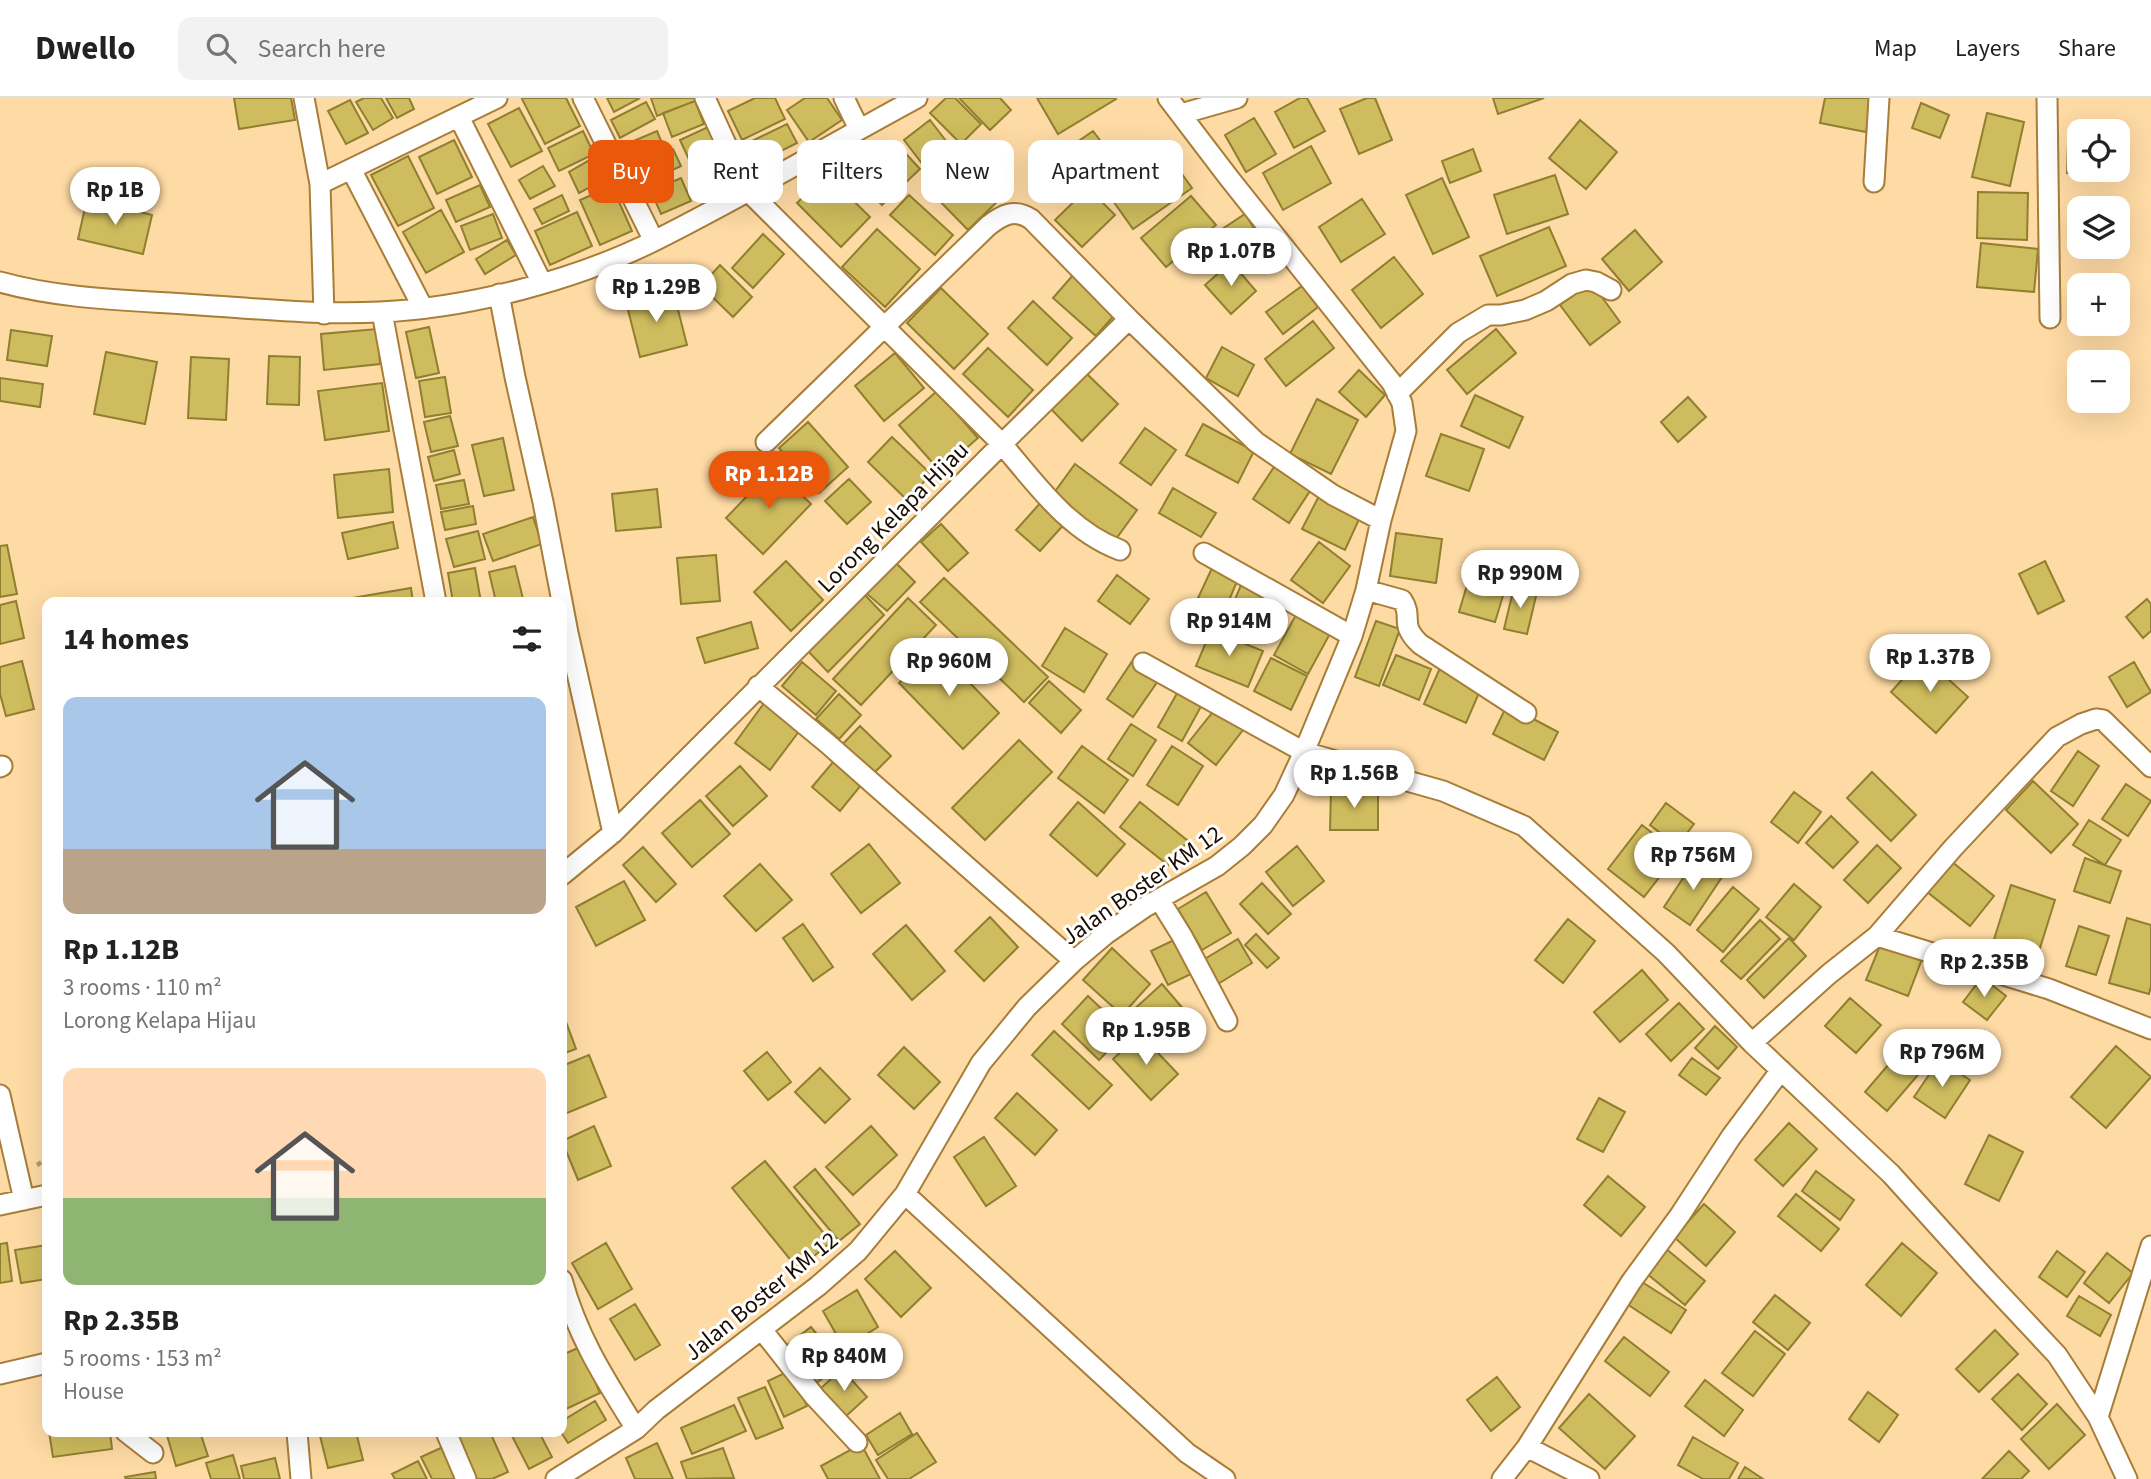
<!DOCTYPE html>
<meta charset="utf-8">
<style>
body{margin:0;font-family:"Source Sans 3",sans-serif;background:#f2f2f2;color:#222;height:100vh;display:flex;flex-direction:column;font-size:26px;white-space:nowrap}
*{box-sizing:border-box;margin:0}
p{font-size:23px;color:#767676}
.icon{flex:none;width:38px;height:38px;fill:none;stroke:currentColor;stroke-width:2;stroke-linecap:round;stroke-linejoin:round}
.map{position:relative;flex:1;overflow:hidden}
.panel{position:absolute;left:42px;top:499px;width:525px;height:840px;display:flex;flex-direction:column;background:#fff;border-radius:14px;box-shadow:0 7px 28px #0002}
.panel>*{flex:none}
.top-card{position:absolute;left:588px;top:42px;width:665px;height:63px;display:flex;gap:14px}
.tools{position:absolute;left:2067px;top:21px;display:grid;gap:14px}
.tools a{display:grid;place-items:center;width:63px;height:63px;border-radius:14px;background:#fff;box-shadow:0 7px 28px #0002;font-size:35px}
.price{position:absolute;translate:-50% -60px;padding:0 16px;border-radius:24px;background:#fff;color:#222;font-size:23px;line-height:46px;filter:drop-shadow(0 2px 4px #0008)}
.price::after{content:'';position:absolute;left:50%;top:42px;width:21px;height:16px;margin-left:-10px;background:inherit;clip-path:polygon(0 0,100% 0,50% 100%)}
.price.on{background:#ea580c;color:#fff}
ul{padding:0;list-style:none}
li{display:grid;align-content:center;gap:14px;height:371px;padding:0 21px}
li span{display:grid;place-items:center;height:217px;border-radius:14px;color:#555}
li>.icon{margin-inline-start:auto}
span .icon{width:126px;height:126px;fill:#fffc;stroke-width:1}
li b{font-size:30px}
h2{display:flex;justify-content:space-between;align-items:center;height:84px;padding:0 21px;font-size:30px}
.chip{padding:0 24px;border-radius:14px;background:#fff;box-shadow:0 7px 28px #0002;font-size:24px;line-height:63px}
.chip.on{background:#ea580c;color:#fff}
header{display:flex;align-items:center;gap:42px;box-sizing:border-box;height:98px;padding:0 35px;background:#fff;border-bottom:2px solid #e0e0e0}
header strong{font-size:33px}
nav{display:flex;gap:38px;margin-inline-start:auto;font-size:24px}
.search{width:490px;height:63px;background:#f2f2f2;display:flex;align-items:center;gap:18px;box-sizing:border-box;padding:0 24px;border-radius:14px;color:#767676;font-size:26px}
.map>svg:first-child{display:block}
.building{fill:#cfbc5e;stroke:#8f7f30;stroke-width:2}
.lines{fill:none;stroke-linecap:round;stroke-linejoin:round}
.street-casing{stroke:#a77d38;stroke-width:23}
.path{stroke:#b4986f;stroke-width:4.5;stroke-dasharray:5 3.5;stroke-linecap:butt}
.street{stroke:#fff;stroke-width:19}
.labels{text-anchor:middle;stroke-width:6;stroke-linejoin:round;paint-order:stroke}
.street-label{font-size:24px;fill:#190d00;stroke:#fff}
</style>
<header>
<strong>Dwello</strong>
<div class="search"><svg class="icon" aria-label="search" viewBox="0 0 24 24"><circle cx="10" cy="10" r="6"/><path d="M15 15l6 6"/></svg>Search here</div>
<nav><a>Map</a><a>Layers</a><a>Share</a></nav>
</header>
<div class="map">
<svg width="2151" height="1381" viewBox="0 0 2151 1381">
<rect width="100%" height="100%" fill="#fedaa4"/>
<!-- building -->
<path class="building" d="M234 0H291L295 22 239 31Z
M364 0H381L393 20 373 32 356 4Z
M386 0H409L414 11 397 20Z
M523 0H566L580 28 545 46 522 1Z
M607 0H640L614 14Z
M651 0H694L695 3 657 18Z
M755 0H775L785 21 742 42 728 13Z
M805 0H827L842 22 809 44 787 12Z
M946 0H955L981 26 961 46 930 15Z
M959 0H1000L1011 12 990 32Z
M1037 0H1115L1116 1 1058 36Z
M1300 0H1307L1325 33 1294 50 1275 14Z
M1367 0H1375L1392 42 1359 56 1340 11Z
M1493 0H1544L1498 16Z
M1825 0H1873L1866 34 1820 25Z
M350 2 368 35 346 46 328 13Z
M695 3 704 26 672 39 663 15Z
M646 4 655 21 620 40 611 22Z
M1921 5 1949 17 1940 40 1912 30Z
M519 10 542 53 511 69 488 26Z
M1987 15 2024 24 2010 88 1972 79Z
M1254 20 1276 56 1246 74 1225 37Z
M930 22 956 56 930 76 904 42Z
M1580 22 1617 54 1586 91 1549 60Z
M787 26 797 45 761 63 752 43Z
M708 29 721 55 692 68 680 42Z
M583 33 594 56 559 73 548 50Z
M657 33 664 50 631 64 624 47Z
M1093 33 1118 66 1095 83 1070 49Z
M454 42 472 79 437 96 419 59Z
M896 45 920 71 882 107 858 82Z
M2068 46H2079V72H2111V76L2067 75Z
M1311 48 1331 85 1283 112 1263 75Z
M673 51 681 68 647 84 639 67Z
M1473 51 1481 73 1450 85 1442 63Z
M960 56 1002 99 968 132 926 89Z
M408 58 434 110 398 128 371 77Z
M1169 58 1192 90 1133 131 1111 100Z
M595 59 606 80 579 95 569 74Z
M720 60 727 76 702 88 694 72Z
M543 68 555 88 530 101 519 82Z
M826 76 870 119 841 149 797 105Z
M1555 77 1568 116 1507 136 1494 97Z
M681 80 691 103 661 116 651 93Z
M1442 80 1469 139 1433 156 1406 97Z
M480 87 490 109 456 124 446 102Z
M612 88 632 133 600 147 580 102Z
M1088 90 1115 117 1082 149 1055 122Z
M1978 94 2028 95 2027 142 1977 140Z
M562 97 569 113 542 126 534 111Z
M909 97 953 137 935 157 890 117Z
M1191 98 1216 127 1166 169 1141 140Z
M87 101 152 117 143 156 78 141Z
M1362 101 1385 136 1341 164 1319 129Z
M441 112 464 154 426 175 403 134Z
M577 114 592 148 550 167 535 133Z
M493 116 502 140 470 152 461 128Z
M1245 116 1259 138 1218 165 1204 143Z
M1549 129 1566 168 1497 198 1480 158Z
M877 131 920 171 885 209 842 169Z
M1635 132 1662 164 1629 193 1602 161Z
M763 136 784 156 753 190 732 170Z
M507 142 516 157 485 176 476 161Z
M1981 145 2038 151 2034 194 1977 189Z
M1394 159 1423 196 1381 230 1352 192Z
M1231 164 1256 193 1231 216 1205 187Z
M720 167 752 199 733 219 701 188Z
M1074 176 1117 214 1096 238 1053 200Z
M1591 184 1620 224 1590 247 1560 207Z
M1302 188 1318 209 1283 236 1266 214Z
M941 190 988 236 954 271 907 225Z
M673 192 687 247 640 259 626 204Z
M1033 203 1072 240 1047 267 1008 230Z
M1313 223 1334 250 1286 288 1265 261Z
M429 229 439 275 416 280 406 234Z
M377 231 380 266 324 272 321 236Z
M1496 231 1516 255 1467 296 1447 272Z
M11 232 52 238 47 268 7 262Z
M1222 249 1254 267 1238 298 1206 280Z
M988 250 1033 292 1008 319 963 276Z
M106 254 157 264 145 326 94 316Z
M895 255 924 290 884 323 855 288Z
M269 258 300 259 299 307 267 306Z
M191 259 229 261 226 322 188 320Z
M1359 272 1385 297 1366 319 1339 294Z
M1085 274 1118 306 1082 343 1050 310Z
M445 279 451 315 425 319 419 283Z
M0 280 43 286 40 309 0 303Z
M382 285 389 333 325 342 318 293Z
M937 293 978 340 940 373 899 327Z
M1475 297 1523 319 1509 350 1461 328Z
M1688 299 1706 319 1678 344 1661 324Z
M1317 301 1358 322 1331 376 1290 356Z
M450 318 458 348 431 354 424 324Z
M808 324 848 369 819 395 779 350Z
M1203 326 1254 353 1238 385 1186 357Z
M1145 330 1176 352 1151 387 1120 365Z
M1441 336 1484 351 1469 393 1426 378Z
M892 339 931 376 907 402 868 364Z
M503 340 514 392 484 398 472 347Z
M454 352 460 376 434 383 428 359Z
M1075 366 1137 412 1113 445 1051 399Z
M1274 369 1310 393 1289 425 1253 401Z
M774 370 811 406 763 456 726 420Z
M389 371 393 414 338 420 334 377Z
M849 381 871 404 847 426 825 403Z
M464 382 469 406 441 411 436 387Z
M1173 390 1216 415 1201 439 1159 415Z
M657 391 661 429 616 433 612 396Z
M1320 396 1361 417 1345 452 1302 431Z
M1043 402 1067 423 1040 453 1016 432Z
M473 408 476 426 445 432 441 414Z
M533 419 542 446 493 463 483 436Z
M393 424 398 450 348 461 342 435Z
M941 426 968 455 948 473 921 444Z
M478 433 485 461 454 469 446 441Z
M1396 435 1442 441 1436 485 1390 478Z
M1319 444 1350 468 1323 505 1291 482Z
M7 447 17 496 0 499V448Z
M716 457 720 503 681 506 677 460Z
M786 463 823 502 791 533 754 494Z
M2045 463 2064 503 2038 516 2019 476Z
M895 464 915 484 887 513 866 495Z
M515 468 523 501 496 504 489 474Z
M475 470 481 504H453L448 475Z
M1212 470 1238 481 1225 512 1198 500Z
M1117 477 1149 501 1130 526 1098 503Z
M1470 477 1506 488 1495 524 1459 514Z
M944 480 1048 579 1024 604 920 504Z
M1241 487 1276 502 1264 533 1228 518Z
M1514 489 1537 494 1527 536 1504 531Z
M411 490 413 504H340V502Z
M864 496 884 517 828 574 807 552Z
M908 500 936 527 861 607 833 581Z
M2147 501 2151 506V533L2143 540 2126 519Z
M16 503 24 540 0 546V507Z
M1298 513 1332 532 1308 576 1274 557Z
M1376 523 1400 531 1379 588 1355 579Z
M751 524 758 550 705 565 697 540Z
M1065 530 1107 556 1084 594 1042 568Z
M1211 532 1263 553 1248 589 1196 568Z
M935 549 999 615 963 651 899 585Z
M1396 557 1431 571 1419 602 1383 587Z
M1923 558 1968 599 1936 635 1891 594Z
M1271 560 1307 578 1291 612 1254 593Z
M1133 562 1160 580 1133 619 1107 601Z
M22 563 34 611 6 618 0 596V569Z
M802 564 836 593 816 617 782 588Z
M2134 564 2151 594 2127 609 2109 579Z
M1440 570 1482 588 1466 625 1424 606Z
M1049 583 1081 612 1061 635 1029 605Z
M1180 590 1204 603 1182 643 1158 629Z
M839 596 861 617 839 641 816 621Z
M767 601 803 628 770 672 735 645Z
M1507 607 1558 634 1544 662 1493 636Z
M1216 610 1243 632 1216 667 1188 645Z
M1131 626 1156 642 1133 678 1108 661Z
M860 628 891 658 870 679 840 649Z
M1019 642 1052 674 985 742 952 710Z
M1082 648 1128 682 1104 715 1058 680Z
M1172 648 1203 668 1178 707 1147 687Z
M2078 653 2099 668 2073 708 2051 693Z
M834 663 862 686 840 713 812 689Z
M740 668 767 698 733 728 706 698Z
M1872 674 1916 717 1891 743 1847 700Z
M2033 683 2078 726 2051 755 2006 712Z
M2126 686 2151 703 2128 738 2102 721Z
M1331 692H1378V732H1330Z
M1794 694 1821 714 1798 745 1771 724Z
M700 702 730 736 692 769 662 735Z
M1078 704 1125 746 1097 778 1050 737Z
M1140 704 1188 743 1168 767 1120 729Z
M1666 705 1694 726 1677 748 1650 727Z
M1831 718 1858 744 1833 770 1806 745Z
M2089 722 2121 742 2105 767 2073 747Z
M1642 727 1678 755 1644 799 1608 771Z
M869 746 900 785 861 815 831 776Z
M1877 747 1901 770 1868 805 1844 782Z
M1297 748 1324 783 1293 808 1266 774Z
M643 749 676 786 656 804 623 767Z
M2085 760 2121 773 2110 805 2074 793Z
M1695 762 1722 779 1690 827 1664 809Z
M1951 763 1994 798 1970 828 1926 793Z
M760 766 792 802 756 833 724 798Z
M624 783 645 822 596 848 576 809Z
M1262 785 1291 816 1268 836 1240 806Z
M1794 786 1821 809 1794 842 1766 819Z
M2011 787 2055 802 2035 866 1991 851Z
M1733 789 1759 811 1723 854 1697 832Z
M1206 794 1231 835 1202 852 1178 811Z
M990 819 1018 849 984 883 955 853Z
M2127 820 2151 827V888L2149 896 2109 885Z
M1568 821 1595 843 1563 885 1535 862Z
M1760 822 1780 841 1741 881 1721 863Z
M803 826 833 869 813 883 783 840Z
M906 827 945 873 912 902 873 856Z
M2079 828 2109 838 2096 877 2066 868Z
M1256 836 1279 860 1267 870 1245 847Z
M1789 840 1806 858 1764 900 1747 882Z
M1176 841 1193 875 1168 887 1151 853Z
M1238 841 1252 865 1218 886 1203 862Z
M1881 845 1922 861 1908 898 1866 882Z
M1112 850 1150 886 1122 917 1083 882Z
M1642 872 1668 902 1620 944 1594 914Z
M1982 879 2006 898 1987 922 1963 904Z
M1162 886 1185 913 1155 940 1131 914Z
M1088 898 1126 934 1099 962 1062 926Z
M1850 900 1881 927 1856 955 1825 928Z
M1679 905 1704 931 1671 963 1646 936Z
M562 913 576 951 562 956Z
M1715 928 1737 949 1718 971 1695 950Z
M1054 933 1112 987 1089 1011 1032 957Z
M1140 936 1178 976 1151 1002 1113 961Z
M2116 948 2151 979 2106 1030 2071 999Z
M904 949 940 984 914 1011 878 977Z
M1901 952 1923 971 1887 1013 1865 994Z
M767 954 791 984 768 1002 744 973Z
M589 957 606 999 562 1017V968Z
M1692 960 1720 980 1706 997 1679 977Z
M1939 962 1970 982 1945 1020 1914 999Z
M820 970 850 1001 825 1025 795 994Z
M1017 995 1057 1032 1035 1057 995 1020Z
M1599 1000 1625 1014 1603 1054 1577 1041Z
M1789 1025 1817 1051 1783 1088 1755 1062Z
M594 1028 611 1068 578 1082 562 1043Z
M871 1028 897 1057 853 1097 826 1069Z
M1989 1037 2023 1054 1999 1103 1965 1086Z
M984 1039 1016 1088 986 1108 954 1059Z
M765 1063 831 1144 798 1171 732 1090Z
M815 1071 860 1126 839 1143 794 1089Z
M1816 1073 1854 1102 1840 1122 1802 1093Z
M1608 1078 1645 1109 1621 1138 1584 1107Z
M1796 1096 1839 1131 1821 1153 1778 1118Z
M1704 1106 1735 1134 1706 1168 1674 1139Z
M7 1145 12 1183 0 1185V1146Z
M606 1145 632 1191 598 1211 572 1165Z
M1902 1145 1937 1175 1901 1218 1866 1187Z
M47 1147V1181L21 1185 15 1152Z
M1665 1150 1705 1183 1685 1207 1645 1174Z
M895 1153 931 1190 901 1219 865 1181Z
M2057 1153 2085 1174 2067 1199 2039 1179Z
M2107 1155 2133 1175 2109 1205 2084 1185Z
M1642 1184 1686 1212 1671 1235 1627 1206Z
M857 1192 878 1229 844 1250 823 1213Z
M1775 1197 1810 1225 1788 1252 1753 1224Z
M2079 1198 2111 1217 2100 1238 2067 1218Z
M635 1206 660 1247 635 1262 610 1221Z
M811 1229 841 1266 815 1286 785 1249Z
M1995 1232 2018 1256 1979 1294 1956 1271Z
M1755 1233 1785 1256 1753 1298 1722 1275Z
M1624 1239 1669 1274 1650 1298 1605 1263Z
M580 1249 600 1295 562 1313V1257Z
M842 1271 867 1299 845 1319 820 1291Z
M791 1272 807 1308 784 1319 768 1283Z
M2018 1276 2047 1306 2022 1332 1992 1301Z
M1497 1279 1520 1309 1491 1333 1467 1302Z
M1705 1282 1743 1312 1724 1338 1685 1308Z
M765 1289 783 1330 756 1341 738 1300Z
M1868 1294 1898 1317 1879 1344 1849 1321Z
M1589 1296 1635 1338 1605 1371 1559 1330Z
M595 1303 606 1322 568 1345 561 1334 562 1323Z
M2057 1306 2085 1337 2049 1371 2021 1341Z
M734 1307 746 1333 692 1356 681 1330Z
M900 1315 912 1336 878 1357 866 1337Z
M49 1334H110L112 1351 53 1359Z
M166 1334H200L208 1358 176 1368Z
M319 1334H356L363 1362 328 1370Z
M465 1334H490L508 1374 492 1381H475L456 1337Z
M510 1334H539L552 1359 529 1371Z
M917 1335 936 1364 909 1381H888L876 1362Z
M1693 1339 1738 1365 1729 1381H1703L1678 1367Z
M657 1345 673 1381H635L626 1360Z
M861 1346 880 1381H828L821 1368Z
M445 1348 461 1381H432L421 1359Z
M723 1350 734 1380 687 1381 681 1364Z
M2009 1353 2029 1373 2021 1381H1982Z
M233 1357 240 1381H211L206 1365Z
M275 1360 280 1381H244L241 1368Z
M418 1363 427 1381H395L392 1376Z
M1745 1369 1763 1381H1738Z
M155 1374 156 1381H126L125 1379Z"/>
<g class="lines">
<defs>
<path id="street" d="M304 0 320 86 324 216
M583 0 654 143
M844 0 859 31
M2047 0 2050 220
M1181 16 1237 0
M459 19 542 185
M351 71 423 210
M1874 84 1879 0
M320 86 497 0
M0 184C64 202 134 202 200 207 260 211 320 217 380 214 469 210 576 182 656 142 744 98 830 47 917 0
M499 196 515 279 543 404 568 535 613 735
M382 214 436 504
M1397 296 1458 235 1488 217H1501L1525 212 1546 203 1572 186 1586 182 1596 184 1611 192
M766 344 988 128C1002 117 1014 110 1031 121L1129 221 1256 344 1333 397 1381 422
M1120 452C1069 433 1036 386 1002 346L1129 221
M1204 455 1352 538
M1366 492 1402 502C1414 520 1398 525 1420 546L1526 615
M1143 565 1304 654 1443 693 1524 728 1666 855 1752 945 1891 1076 1983 1178 2057 1257 2098 1319 2127 1381
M758 588 828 646 1074 863
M0 669 2 668
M562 777 613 735 1002 346 747 92 705 0
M1159 801 1182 838 1227 923
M1877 838 1953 750 2057 639 2081 626 2096 621 2103 622 2151 669
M1752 945 1829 876 1877 838 2049 891 2151 931
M0 997 24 1102
M905 1096 1187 1355 1225 1381
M0 1107 47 1097
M562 1182C578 1240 605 1281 636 1331
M762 1232 815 1299 857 1344
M0 1276 47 1265
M2098 1319 2151 1148
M126 1334 153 1355
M297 1334 301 1381
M446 1334 466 1381
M1527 1349 1589 1381
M556 1381 636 1331 656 1312 818 1188 858 1153 905 1096 981 965 1027 909 1074 863 1106 836 1145 809 1217 768 1242 748 1263 727 1284 697 1304 654 1352 538 1366 492 1381 422 1406 333 1402 305 1392 285 1229 80 1168 0
M1502 1381 1527 1349 1631 1184 1680 1117 1731 1039 1781 972"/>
</defs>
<!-- street casing -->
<use href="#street" class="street-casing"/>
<!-- path -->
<path class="path" d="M37 1067 47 1061"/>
<!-- street -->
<use href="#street" class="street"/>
</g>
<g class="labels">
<!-- street labels -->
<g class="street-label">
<text transform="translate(893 419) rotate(-45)" y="8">Lorong Kelapa Hijau</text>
<text transform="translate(1142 787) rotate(-35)" y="8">Jalan Boster KM 12</text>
<text transform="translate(761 1198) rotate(-39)" y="8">Jalan Boster KM 12</text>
</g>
</g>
</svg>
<div class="tools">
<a><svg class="icon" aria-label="locate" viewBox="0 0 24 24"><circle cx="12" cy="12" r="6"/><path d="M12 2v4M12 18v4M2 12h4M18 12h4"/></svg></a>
<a><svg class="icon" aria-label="layers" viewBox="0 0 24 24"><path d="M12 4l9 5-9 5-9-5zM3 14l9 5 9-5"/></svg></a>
<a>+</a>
<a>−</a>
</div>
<b class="price" style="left:115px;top:129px">Rp 1B</b>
<b class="price" style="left:1231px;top:190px">Rp 1.07B</b>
<b class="price" style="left:656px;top:226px">Rp 1.29B</b>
<b class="price on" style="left:769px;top:413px">Rp 1.12B</b>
<b class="price" style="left:1520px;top:512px">Rp 990M</b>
<b class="price" style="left:1229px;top:560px">Rp 914M</b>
<b class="price" style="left:1930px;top:596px">Rp 1.37B</b>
<b class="price" style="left:949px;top:600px">Rp 960M</b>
<b class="price" style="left:1354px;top:712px">Rp 1.56B</b>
<b class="price" style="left:1693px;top:794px">Rp 756M</b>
<b class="price" style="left:1984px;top:901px">Rp 2.35B</b>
<b class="price" style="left:1146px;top:969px">Rp 1.95B</b>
<b class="price" style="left:1942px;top:991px">Rp 796M</b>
<b class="price" style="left:844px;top:1295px">Rp 840M</b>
<div class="top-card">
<a class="chip on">Buy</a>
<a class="chip">Rent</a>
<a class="chip">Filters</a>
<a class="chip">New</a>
<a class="chip">Apartment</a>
</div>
<section class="panel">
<h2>14 homes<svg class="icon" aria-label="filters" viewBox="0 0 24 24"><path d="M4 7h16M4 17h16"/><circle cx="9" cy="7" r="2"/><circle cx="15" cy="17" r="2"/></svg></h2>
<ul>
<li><span style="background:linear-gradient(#a9c7e8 70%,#b9a48a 0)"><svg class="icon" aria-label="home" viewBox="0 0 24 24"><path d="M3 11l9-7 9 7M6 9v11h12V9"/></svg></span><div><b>Rp 1.12B</b><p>3 rooms · 110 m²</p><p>Lorong Kelapa Hijau</p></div></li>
<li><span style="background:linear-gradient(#ffd9b3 60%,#8fb573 0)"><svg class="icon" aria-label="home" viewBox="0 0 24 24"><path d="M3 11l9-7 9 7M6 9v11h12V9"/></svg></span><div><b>Rp 2.35B</b><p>5 rooms · 153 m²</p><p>House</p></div></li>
</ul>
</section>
</div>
